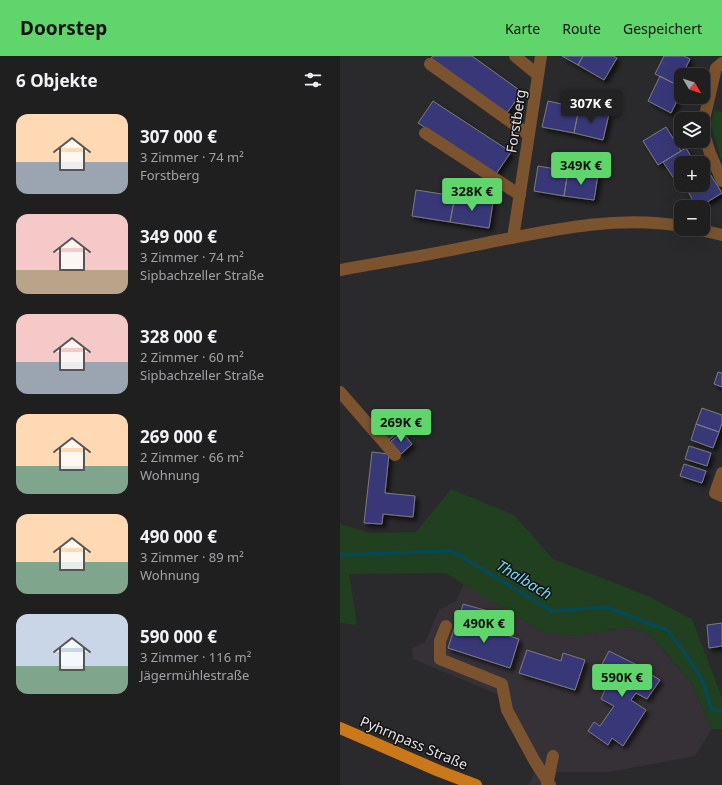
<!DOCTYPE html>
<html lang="de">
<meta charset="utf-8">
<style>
body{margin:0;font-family:"Noto Sans",sans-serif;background:#2d2c2d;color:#f1f3f6;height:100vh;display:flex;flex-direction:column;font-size:15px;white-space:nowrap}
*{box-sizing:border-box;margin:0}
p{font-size:13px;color:#a2a2a5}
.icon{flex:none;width:22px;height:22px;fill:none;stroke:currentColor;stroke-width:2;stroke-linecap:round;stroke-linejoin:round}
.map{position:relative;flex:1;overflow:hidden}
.drawer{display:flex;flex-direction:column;background:#201f20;width:340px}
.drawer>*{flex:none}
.needle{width:26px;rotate:129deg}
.fabs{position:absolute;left:334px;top:12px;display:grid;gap:8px}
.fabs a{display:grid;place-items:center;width:36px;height:36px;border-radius:8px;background:#201f20;box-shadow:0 4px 16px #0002,0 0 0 1px #3d3d3e;font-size:20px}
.price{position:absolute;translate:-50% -34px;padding:0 9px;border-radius:4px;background:#5fd56b;color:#111;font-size:13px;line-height:26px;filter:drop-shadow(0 1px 2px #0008)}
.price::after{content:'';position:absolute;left:50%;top:24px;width:12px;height:9px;margin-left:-6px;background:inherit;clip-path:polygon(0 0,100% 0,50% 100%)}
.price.selected{background:#222;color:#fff}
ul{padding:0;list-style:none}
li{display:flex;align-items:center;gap:12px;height:100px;padding:0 16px}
li span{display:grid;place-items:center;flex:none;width:112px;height:80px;border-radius:12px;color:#555}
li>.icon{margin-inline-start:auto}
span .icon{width:48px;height:48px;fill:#fffc;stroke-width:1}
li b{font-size:17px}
h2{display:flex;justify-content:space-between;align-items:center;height:48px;padding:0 16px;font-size:17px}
header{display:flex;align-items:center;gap:24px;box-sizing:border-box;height:56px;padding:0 20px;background:#5fd56b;color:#111}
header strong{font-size:19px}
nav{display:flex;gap:22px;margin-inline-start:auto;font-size:14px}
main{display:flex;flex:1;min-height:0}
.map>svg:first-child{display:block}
.built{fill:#363137}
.green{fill:#204020}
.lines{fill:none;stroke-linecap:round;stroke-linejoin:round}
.stream{stroke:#064956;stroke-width:3.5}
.building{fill:#393878;stroke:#7b7b7e;filter:url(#shadow)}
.minor{stroke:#7b532e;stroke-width:12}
.major{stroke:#cb781b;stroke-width:12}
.labels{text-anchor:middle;stroke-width:3;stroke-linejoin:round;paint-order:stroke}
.street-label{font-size:14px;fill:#e3e1e3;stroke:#131213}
.water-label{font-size:15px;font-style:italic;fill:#6dddf9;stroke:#131213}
</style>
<header>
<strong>Doorstep</strong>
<nav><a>Karte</a><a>Route</a><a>Gespeichert</a></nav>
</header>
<main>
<section class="drawer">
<h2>6 Objekte<svg class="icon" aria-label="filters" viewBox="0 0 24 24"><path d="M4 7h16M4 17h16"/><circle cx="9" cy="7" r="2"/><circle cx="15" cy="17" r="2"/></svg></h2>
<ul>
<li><span style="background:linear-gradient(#ffd9b3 60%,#9aa5b1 0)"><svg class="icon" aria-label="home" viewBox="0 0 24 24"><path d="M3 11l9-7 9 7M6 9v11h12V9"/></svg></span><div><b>307 000 €</b><p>3 Zimmer · 74 m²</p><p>Forstberg</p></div></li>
<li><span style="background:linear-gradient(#f6c9c9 70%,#b9a48a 0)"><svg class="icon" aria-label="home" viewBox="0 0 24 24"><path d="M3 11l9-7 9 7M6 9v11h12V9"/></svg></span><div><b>349 000 €</b><p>3 Zimmer · 74 m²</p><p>Sipbachzeller Straße</p></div></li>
<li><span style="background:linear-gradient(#f6c9c9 60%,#9aa5b1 0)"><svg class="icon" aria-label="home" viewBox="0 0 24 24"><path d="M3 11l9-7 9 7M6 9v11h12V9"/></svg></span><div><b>328 000 €</b><p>2 Zimmer · 60 m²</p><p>Sipbachzeller Straße</p></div></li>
<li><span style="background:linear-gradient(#ffd9b3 65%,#7fa58c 0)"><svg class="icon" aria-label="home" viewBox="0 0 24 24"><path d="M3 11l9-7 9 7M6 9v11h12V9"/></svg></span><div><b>269 000 €</b><p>2 Zimmer · 66 m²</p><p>Wohnung</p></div></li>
<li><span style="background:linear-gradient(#ffd9b3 60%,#7fa58c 0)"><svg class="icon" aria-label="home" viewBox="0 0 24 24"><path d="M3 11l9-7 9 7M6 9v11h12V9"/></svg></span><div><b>490 000 €</b><p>3 Zimmer · 89 m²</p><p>Wohnung</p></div></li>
<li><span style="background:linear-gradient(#c9d6e8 65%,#7fa58c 0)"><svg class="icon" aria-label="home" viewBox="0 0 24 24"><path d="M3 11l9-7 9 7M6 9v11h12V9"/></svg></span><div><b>590 000 €</b><p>3 Zimmer · 116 m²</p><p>Jägermühlestraße</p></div></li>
</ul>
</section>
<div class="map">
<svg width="382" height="729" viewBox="0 0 382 729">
<defs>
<filter id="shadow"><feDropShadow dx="3.5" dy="3.5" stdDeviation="2" flood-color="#0009"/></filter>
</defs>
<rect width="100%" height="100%" fill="#2a292b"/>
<!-- built -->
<path class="built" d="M124 528 203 576 234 580 290 571 309 578 351 626 372 673 355 700 269 716H217L213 729H189L194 717 157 638 73 603 72 592 85 586 99 554 116 545Z"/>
<!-- green -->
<path class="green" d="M374 54 382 56V107L371 69Z
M111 433 174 459 213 503 308 540 352 563 382 642V673H372L351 626 309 578 290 571 234 580 203 576 105 517 9 518 17 569 0 567V468L30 477 76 476Z"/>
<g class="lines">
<!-- stream -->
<path class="stream" d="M0 499 112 495 212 555 265 551 327 574 346 598 363 626 372 654 382 655"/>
</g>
<!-- building -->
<path class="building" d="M93 0H132L182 36 167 57 91 2Z
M222 0H243L238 9Z
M243 0H273L277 2 264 24 238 9Z
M324 0H344L350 3 342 19H341L337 29 315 18Z
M320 20 341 31V37L331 57 308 45Z
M93 45 171 96 156 118 78 67Z
M208 45 239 52 234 77 202 71Z
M239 52 269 58 263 84 234 77Z
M326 71 341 95 318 109 303 85Z
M346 92 355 107H341V129L339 130 323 106Z
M198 110 228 115 224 140 194 135Z
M367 113 382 137 359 151H357L344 129H363V115Z
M228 115 258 119 254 144 224 140Z
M76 134 115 140 110 166 72 160Z
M115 140 153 146 149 172 110 166Z
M378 316 382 317V331L374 328Z
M362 352 382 359V367L379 376 356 368Z
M48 366 57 377 49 384 39 373Z
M356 368 379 376 373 392 351 384Z
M62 376 72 388 61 398 50 386Z
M349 390 371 397 367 410 345 403Z
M32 396 49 398 45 437 75 440 73 461 43 458 42 468 24 467Z
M344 408 366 415 362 427 340 420Z
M123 548 148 555 143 570 119 563Z
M117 564 179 583 170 612 108 592Z
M382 567V590L369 592 367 569Z
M187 594 221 605 223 597 245 604 235 634 179 617Z
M269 595 307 614V616L320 624 307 643 296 637 291 644 306 654 283 690 272 682 268 689 248 675 254 666 260 670 274 650 261 643 268 627 258 622 261 617 258 616Z"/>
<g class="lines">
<!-- minor -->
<path class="minor" d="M175 0 198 19
M90 8 189 79
M363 68 376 12 382 7
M363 75 370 97 382 125
M85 77 180 139
M356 173 382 179
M173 182 201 0
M0 214C44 206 88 199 131 190 199 177 272 158 341 170
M0 336 55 399
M382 417 375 437 382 440
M106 570 100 585V603L162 628 167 654 194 704 210 729
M207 729 213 700"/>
<!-- major -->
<path class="major" d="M0 672 99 715 136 729"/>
</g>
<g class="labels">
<!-- street labels -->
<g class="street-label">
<text transform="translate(176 65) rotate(-81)" y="5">Forstberg</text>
<text transform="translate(74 687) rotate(23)" y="5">Pyhrnpass Straße</text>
</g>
<!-- water labels -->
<g class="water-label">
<text transform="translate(184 524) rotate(31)" y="5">Thalbach</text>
</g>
</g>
</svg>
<div class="fabs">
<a><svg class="needle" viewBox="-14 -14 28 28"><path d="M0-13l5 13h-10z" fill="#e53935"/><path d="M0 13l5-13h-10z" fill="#a2a2a5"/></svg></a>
<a><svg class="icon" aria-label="layers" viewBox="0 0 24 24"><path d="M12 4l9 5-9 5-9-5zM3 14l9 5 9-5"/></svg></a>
<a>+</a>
<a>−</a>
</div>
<b class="price selected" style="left:251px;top:68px">307K €</b>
<b class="price" style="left:241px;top:130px">349K €</b>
<b class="price" style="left:132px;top:156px">328K €</b>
<b class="price" style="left:61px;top:387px">269K €</b>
<b class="price" style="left:144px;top:588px">490K €</b>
<b class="price" style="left:282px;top:642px">590K €</b>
</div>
</main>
